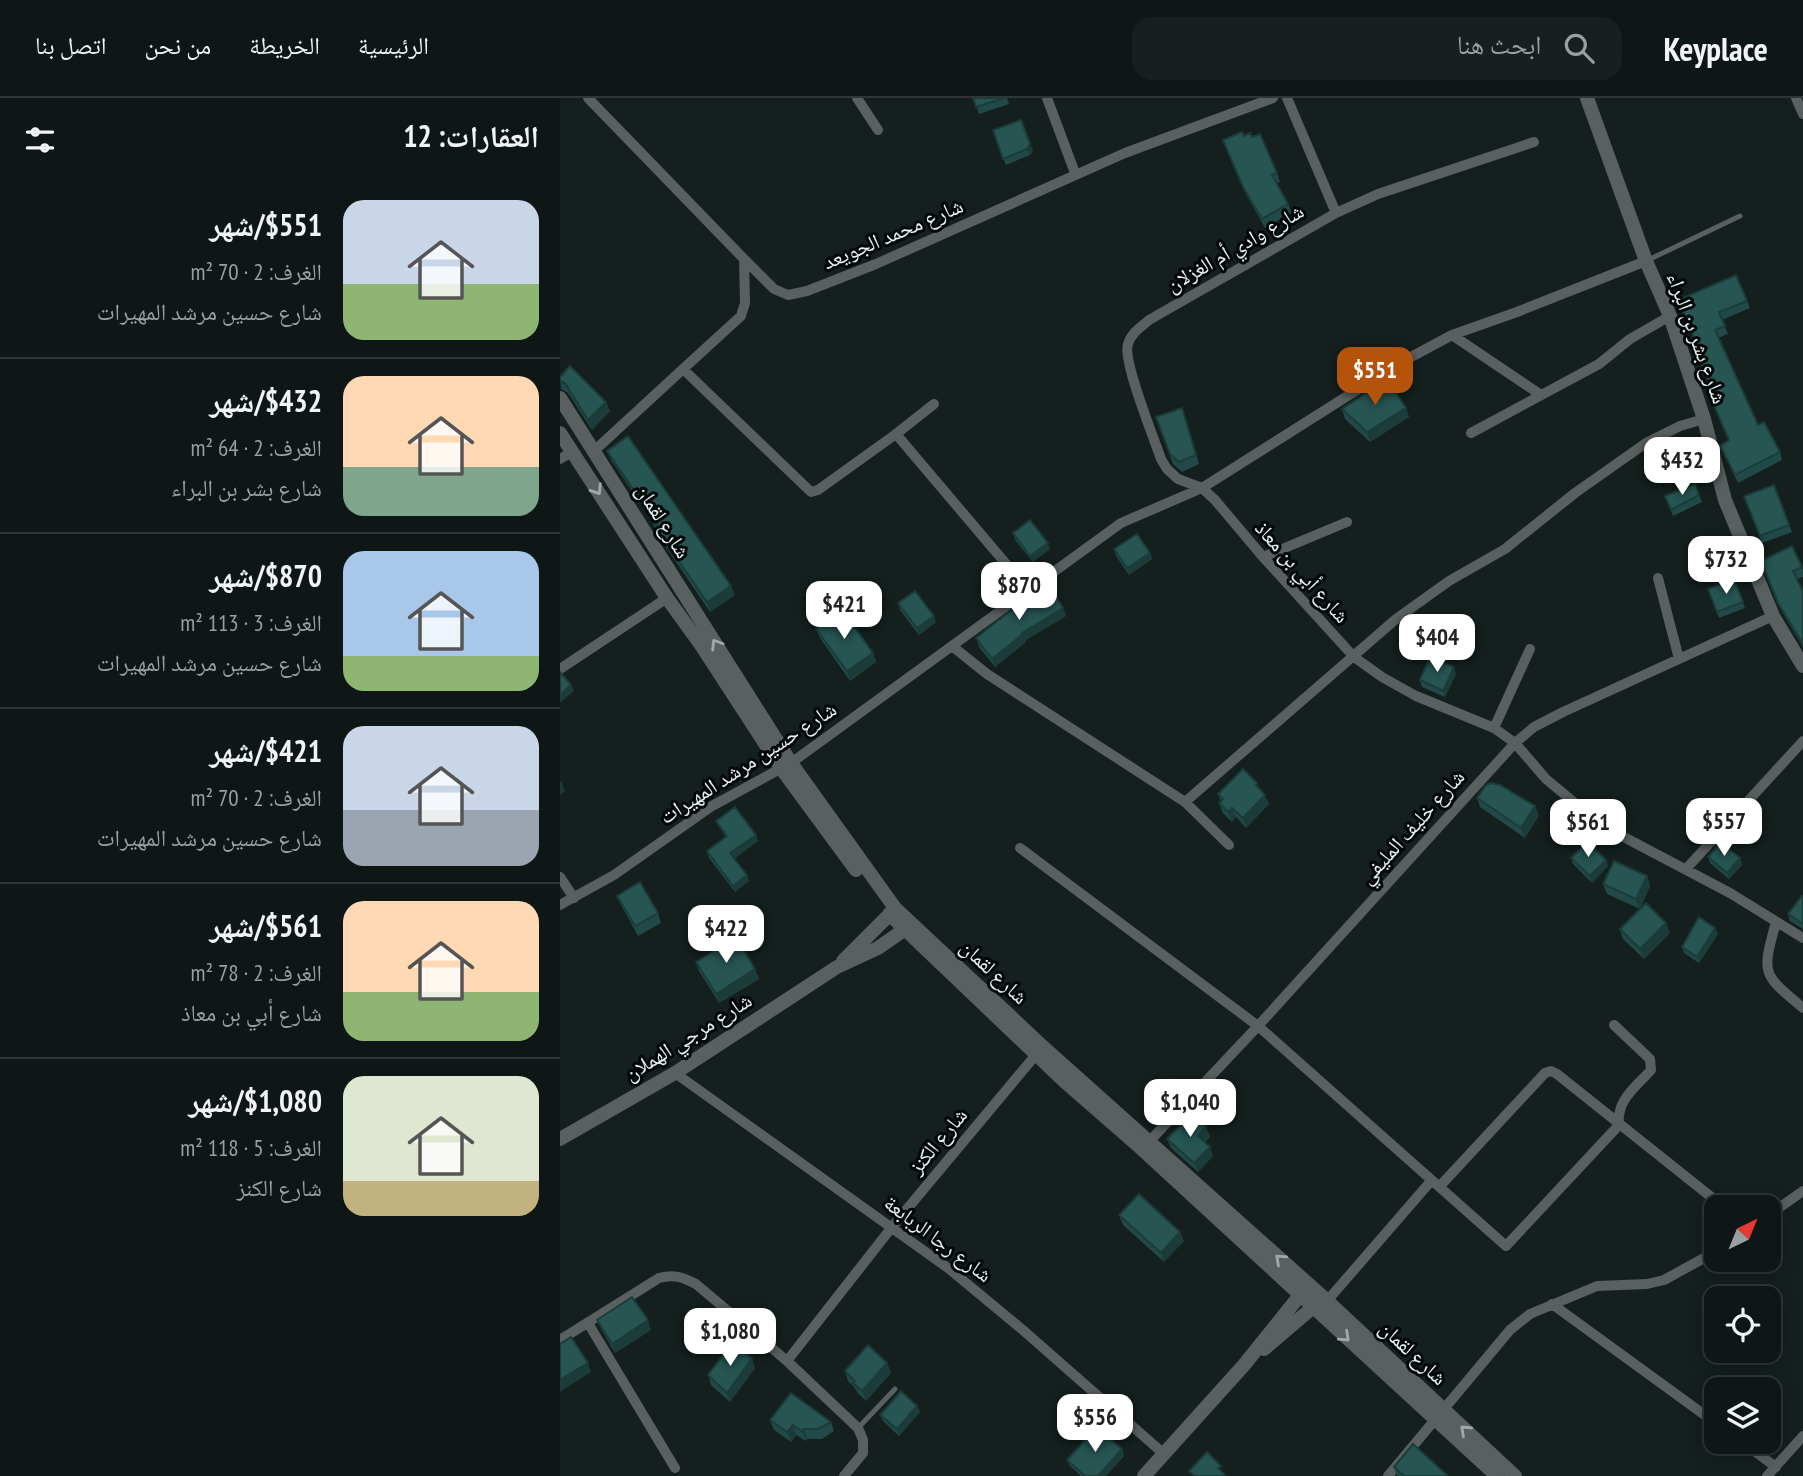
<!DOCTYPE html>
<html lang="ar">
<meta charset="utf-8">
<style>
body{margin:0;font-family:"PT Sans Narrow","Noto Naskh Arabic",sans-serif;background:#18201f;color:#f1f3f6;direction:rtl;height:100vh;display:flex;flex-direction:column;font-size:26px;white-space:nowrap}
*{box-sizing:border-box;margin:0}
p{font-size:23px;color:#9b9fa1}
.icon{flex:none;width:38px;height:38px;fill:none;stroke:currentColor;stroke-width:2;stroke-linecap:round;stroke-linejoin:round}
.map{position:relative;flex:1;overflow:hidden;direction:ltr}
.drawer{display:flex;flex-direction:column;background:#0f1716;width:560px}
.drawer>*{flex:none}
.needle{width:46px;rotate:43deg}
.controls{position:absolute;left:1144px;top:1097px;display:grid;gap:14px}
.controls a{display:grid;place-items:center;width:77px;height:77px;border-radius:14px;background:#0f1716;box-shadow:0 4px 18px #0003,0 0 0 2px #2f3635;font-size:35px}
.price{position:absolute;translate:-50% -60px;padding:0 16px;border-radius:14px;background:#fff;color:#222;font-size:23px;line-height:46px;filter:drop-shadow(0 2px 4px #0008)}
.price::after{content:'';position:absolute;left:50%;top:42px;width:21px;height:16px;margin-left:-10px;background:inherit;clip-path:polygon(0 0,100% 0,50% 100%)}
.price.on{background:#b45309;color:#fff}
ul{padding:0;list-style:none}
li{display:flex;align-items:center;gap:21px;height:175px;padding:0 21px}
li+li{border-top:2px solid #2f3635}
li span{display:grid;place-items:center;flex:none;width:196px;height:140px;border-radius:21px;color:#555}
li>.icon{margin-inline-start:auto}
span .icon{width:84px;height:84px;fill:#fffc;stroke-width:1}
li b{font-size:30px}
h2{display:flex;justify-content:space-between;align-items:center;height:84px;padding:0 21px;font-size:30px}
header{display:flex;align-items:center;gap:42px;box-sizing:border-box;height:98px;padding:0 35px;background:#0f1716;border-bottom:2px solid #2f3635}
header strong{font-size:33px}
nav{display:flex;gap:38px;margin-inline-start:auto;font-size:24px}
.search{width:490px;height:63px;background:#18201f;display:flex;align-items:center;gap:18px;box-sizing:border-box;padding:0 24px;border-radius:21px;color:#9b9fa1;font-size:26px}
main{display:flex;flex:1;min-height:0}
.map>svg:first-child{display:block}
.lines{fill:none;stroke-linecap:round;stroke-linejoin:round}
.service{stroke:#5a5f5f;stroke-width:5}
.minor{stroke:#5a5f5f;stroke-width:10}
.tertiary{stroke:#5a5f5f;stroke-width:14}
.wall{fill:#214947}
.shaded-wall{fill:#1b3c39}
.building{fill:#265552;stroke:#1b3c39;stroke-width:2}
.oneway{stroke:#a2a9a8}
.labels{text-anchor:middle;stroke-width:6;stroke-linejoin:round;paint-order:stroke}
.street-label{font-size:21px;fill:#ebf3f2;stroke:#040808}
</style>
<header>
<strong>Keyplace</strong>
<div class="search"><svg class="icon" aria-label="search" viewBox="0 0 24 24"><circle cx="10" cy="10" r="6"/><path d="M15 15l6 6"/></svg>ابحث هنا</div>
<nav><a>الرئيسية</a><a>الخريطة</a><a>من نحن</a><a>اتصل بنا</a></nav>
</header>
<main>
<div class="map">
<svg width="1243" height="1378" viewBox="0 0 1243 1378">
<rect width="100%" height="100%" fill="#141f1e"/>
<g class="lines">
<!-- service -->
<path class="service" d="M1086 163 1180 118
M298 1330 335 1291"/>
<!-- minor -->
<path class="minor" d="M28 0 184 161 214 191 228 197 247 193 316 166 565 55 713 0
M297 0 318 32
M487 0 515 75
M727 0 776 115
M1236 0 1243 16
M974 44 818 96 776 115 589 222C581 229 571 235 568 246 562 262 594 340 601 361L607 371 618 381 642 390 655 402 703 459 794 559 822 579 856 598 934 630 955 645 986 681 1027 715 1060 737 1170 795 1243 840
M892 237 981 297
M123 271 181 218 185 205 184 161
M911 335 1039 266 1070 241 1110 218
M336 336 374 306
M34 353 123 271 251 394 258 392 336 336 469 493
M0 361 12 354
M703 459 787 424
M1098 480 1119 561
M392 548 427 576 625 704 669 747
M0 571 107 500
M934 630 970 551
M625 704 836 521 889 483 945 451 1015 395 1086 345 1120 328 1144 321
M460 750 698 928 946 1148 1059 1027C1056 1002 1076 989 1091 972L1090 961 1054 927
M1126 771 1243 643
M0 779 14 800
M0 807 54 777 152 708 231 665 561 425 642 390 838 266 892 237 957 214 1086 163
M1216 824C1202 876 1201 875 1243 910
M115 975 388 1170 464 1233 604 1356
M584 1049 698 928 955 645 974 629 1003 614 1213 518
M880 1088 985 975 991 973 997 976 1165 1110
M1209 1117 1243 1093
M767 1203 871 1083
M992 1206 1157 1326
M28 1225 115 1370
M0 1242 99 1180C114 1176 122 1179 136 1186L227 1263 298 1330 303 1342V1355L284 1378
M227 1263 332 1129 479 953
M1182 1344 1216 1369
M828 1378 950 1232 970 1216 1037 1188 1087 1186 1104 1182 1157 1153
M1207 1378 1243 1338"/>
<!-- tertiary -->
<path class="tertiary" d="M1027 0 1086 163 1110 218 1144 321 1165 402 1213 518 1243 568
M0 300 231 665 335 810 482 948 764 1200 955 1378
M0 335 107 500 141 547 221 670 296 772
M329 816 503 982 582 1051 937 1378
M283 863 335 811
M0 1041 115 975 277 869 318 850 351 827
M704 1251 758 1205
M584 1378 684 1267 745 1191"/>
</g>
<!-- wall -->
<path class="wall" d="M413 0H447L449 6 419 16Z
M433 32 473 52 470 57 446 67Z
M684 38 692 39 717 75 720 84 716 85 728 106 732 115 705 130 687 98 663 42Z
M1187 203 1190 210 1162 222 1168 236 1158 240 1198 327 1220 354 1222 362 1178 385 1160 348 1169 342 1137 248 1120 210Z
M0 279 46 304 50 313 32 332 8 295 1 291Z
M622 310 639 366 622 374 613 366 596 319Z
M846 310 849 319 810 344 785 321 782 311Z
M47 353 175 497 150 514 100 440 95 427 51 362Z
M1214 387 1232 434 1202 445 1184 398Z
M1139 397 1142 404 1113 418 1105 398Z
M453 435 490 451 473 464 455 442Z
M1232 448 1243 472V479L1237 481 1243 493V549L1222 514 1201 463Z
M554 451 590 455 592 461 569 477 556 458Z
M1174 481 1185 510 1159 520 1148 491Z
M338 505 376 524 359 537 340 512Z
M503 510 506 518 466 542V544L435 569 419 549 416 540Z
M256 531 313 555 316 564 290 583 260 540Z
M896 576 885 599 862 589 860 582Z
M700 691 709 706 686 730 676 719 672 724 663 715 659 705 661 704 658 696Z
M917 700 979 717 965 740 920 709Z
M156 723 198 743 174 760 187 777 189 783 175 794 149 760 147 753 166 739 159 729Z
M1148 759 1180 760 1182 767 1169 781 1150 765Z
M1011 760 1046 762 1048 768 1032 785 1013 766Z
M1087 778 1090 788 1080 811 1047 796 1043 786Z
M57 798 98 815 101 825 78 838 61 807Z
M1243 799V831L1230 823 1228 816Z
M1060 831 1110 835 1084 861 1063 841Z
M1158 836 1139 865 1124 855 1122 849Z
M136 864 195 871 199 881 159 905 139 873Z
M646 1029 650 1039 645 1044 653 1058 638 1074 611 1050 607 1041Z
M559 1117 624 1143 604 1164 563 1127Z
M37 1222 91 1232 55 1255 41 1231Z
M327 1265 331 1275 306 1303 297 1294 294 1289 288 1283 285 1273Z
M195 1270 170 1304 151 1287 148 1277Z
M357 1308 360 1314 339 1338 323 1323 320 1317Z
M210 1322 271 1324 274 1333 262 1341H247L246 1343 236 1337 231 1344 214 1332Z
M562 1351 564 1358 546 1378H521L510 1368 507 1362Z
M834 1369 888 1378H837Z"/>
<!-- shaded-wall -->
<path class="shaded-wall" d="M470 46 473 52 470 57 467 51Z
M46 304 50 313 32 332 28 322Z
M846 310 849 319 810 344 807 334Z
M488 445 490 451 473 464 470 458Z
M590 455 592 461 569 477 567 470Z
M171 488 175 497 150 514 147 504Z
M503 510 506 518 466 542V544L435 569 432 561 462 535Z
M374 518 376 524 359 537 357 530Z
M313 555 316 564 290 583 287 573Z
M894 569 896 576 885 599 883 593Z
M11 587 14 593 0 605V597Z
M1 683 5 693 0 697V684Z
M705 697 709 706 686 730 683 720Z
M975 708 979 717 965 740 961 730Z
M672 710 676 719 672 724 668 714Z
M196 737 198 743 173 762 170 755Z
M1180 760 1182 767 1169 781 1167 775Z
M1046 762 1048 768 1032 785 1030 778Z
M187 777 189 783 175 794 173 788Z
M1087 778 1090 788 1080 811 1076 801Z
M1106 825 1110 835 1084 861 1080 851Z
M1155 830 1158 836 1139 865 1137 859Z
M195 871 199 881 159 905 156 896Z
M646 1029 650 1039 641 1047 638 1038Z
M650 1049 653 1058 638 1074 634 1065Z
M620 1134 624 1143 604 1164 601 1155Z
M88 1222 91 1232 55 1255 52 1246Z
M192 1260 195 1270 170 1304 167 1295Z
M28 1265 31 1274 0 1294V1282Z
M327 1265 331 1275 306 1303 302 1293Z
M357 1308 360 1314 339 1338 337 1331Z
M233 1327 236 1337 231 1344 227 1334Z
M244 1331 247 1341 246 1343 242 1333Z
M562 1351 564 1358 546 1378H538Z"/>
<!-- building -->
<path class="building" d="M413 0H444L416 9Z
M461 22 470 46 467 51 443 61 433 32Z
M682 34 684 38 690 35 692 39 700 36 717 75 712 77 728 106 702 121 683 89 663 42Z
M1176 177 1187 203 1159 214 1165 228 1155 232 1198 327 1204 324 1220 354 1175 377 1160 348 1169 342 1149 296 1153 294 1134 249 1137 247 1118 202Z
M10 268 46 304 28 322 5 285 0 283V279Z
M827 281 846 310 807 334 782 311Z
M622 310 636 357 619 364 610 356 596 319Z
M68 338 171 488 147 504 96 430 94 427 97 426 47 353Z
M1135 386 1139 397 1111 412 1105 398Z
M1214 387 1229 427 1200 438 1184 398Z
M470 422 488 445 470 458 453 435Z
M577 436 590 455 567 470 554 451Z
M1232 448 1242 469 1233 473 1243 493V546L1218 505 1201 463Z
M1174 481 1183 504 1157 514 1148 491Z
M490 489 503 510 462 535 463 536 432 561 416 540 446 516Z
M355 493 374 518 357 530 338 505Z
M282 512 313 555 287 573 256 531Z
M870 559 894 569 883 593 860 582Z
M0 574 11 587 0 597Z
M683 671 697 685 696 687 705 697 683 720 672 710 668 714 659 705 663 701 658 696Z
M930 685 940 687 975 708 961 730 917 700 926 687Z
M175 709 196 737 170 755 187 777 173 788 147 753 167 738 156 723Z
M1027 744 1046 762 1030 778 1011 760Z
M1161 744 1180 760 1167 775 1148 759Z
M1054 763 1087 778 1076 801 1043 786Z
M80 784 98 815 75 828 57 798Z
M1242 798 1243 799V826L1228 816Z
M1086 805 1106 825 1080 851 1060 831Z
M1139 819 1155 830 1137 859 1122 849Z
M176 839 195 871 156 896 136 864Z
M632 1015 646 1029 638 1038 650 1049 634 1065 607 1041Z
M579 1096 620 1134 601 1155 559 1117Z
M72 1199 88 1222 52 1246 37 1222Z
M11 1239 28 1265 0 1282V1246Z
M308 1247 327 1265 302 1293 293 1285 295 1283 285 1273Z
M169 1249 176 1254 179 1251 192 1260 167 1295 148 1277Z
M341 1293 357 1308 337 1331 320 1317Z
M231 1295 271 1324 258 1331H244L242 1333 233 1327 227 1334 210 1322Z
M537 1329 562 1351 538 1378H525L507 1362Z
M853 1346 888 1378H844L834 1369Z
M647 1354 661 1368 658 1370 665 1377 664 1378H634L629 1373Z"/>
<!-- one-way arrows -->
<defs><path id="oneway-chevron" d="M-2-3.5L2.5 0L-2 3.5" fill="none" stroke-width="1.6" stroke-linecap="round" stroke-linejoin="round" transform="scale(1.75)"/></defs>
<g class="oneway">
<use href="#oneway-chevron" transform="translate(37 392) rotate(57)"/>
<use href="#oneway-chevron" transform="translate(156 546) rotate(-122)"/>
<use href="#oneway-chevron" transform="translate(720 1161) rotate(-138)"/>
<use href="#oneway-chevron" transform="translate(785 1239) rotate(43)"/>
<use href="#oneway-chevron" transform="translate(905 1332) rotate(-137)"/>
</g>
<g class="labels">
<!-- street labels -->
<g class="street-label">
<text transform="translate(333 136) rotate(-23)" y="7">شارع محمد الجويعد</text>
<text transform="translate(675 150) rotate(-30)" y="7">شارع وادي أم الغزلان</text>
<text transform="translate(1137 240) rotate(70)" y="7">شارع بشر بن البراء</text>
<text transform="translate(103 423) rotate(58)" y="7">شارع لقمان</text>
<text transform="translate(742 474) rotate(48)" y="7">شارع أبي بن معاذ</text>
<text transform="translate(188 665) rotate(-33)" y="7">شارع حسين مرشد المهيرات</text>
<text transform="translate(852 729) rotate(-48)" y="7">شارع خليف المليفي</text>
<text transform="translate(434 874) rotate(43)" y="7">شارع لقمان</text>
<text transform="translate(128 939) rotate(-32)" y="7">شارع مرجي الهملان</text>
<text transform="translate(378 1043) rotate(-50)" y="7">شارع الكنز</text>
<text transform="translate(378 1141) rotate(37)" y="7">شارع رجا الربابعة</text>
<text transform="translate(853 1255) rotate(43)" y="7">شارع لقمان</text>
</g>
</g>
</svg>
<div class="controls">
<a><svg class="needle" viewBox="-14 -14 28 28"><path d="M0-13l5 13h-10z" fill="#e53935"/><path d="M0 13l5-13h-10z" fill="#9b9fa1"/></svg></a>
<a><svg class="icon" aria-label="locate" viewBox="0 0 24 24"><circle cx="12" cy="12" r="6"/><path d="M12 2v4M12 18v4M2 12h4M18 12h4"/></svg></a>
<a><svg class="icon" aria-label="layers" viewBox="0 0 24 24"><path d="M12 4l9 5-9 5-9-5zM3 14l9 5 9-5"/></svg></a>
</div>
<b class="price on" style="left:815px;top:309px">$551</b>
<b class="price" style="left:1122px;top:399px">$432</b>
<b class="price" style="left:1166px;top:498px">$732</b>
<b class="price" style="left:459px;top:524px">$870</b>
<b class="price" style="left:284px;top:543px">$421</b>
<b class="price" style="left:877px;top:576px">$404</b>
<b class="price" style="left:1164px;top:760px">$557</b>
<b class="price" style="left:1028px;top:761px">$561</b>
<b class="price" style="left:166px;top:867px">$422</b>
<b class="price" style="left:630px;top:1041px">$1,040</b>
<b class="price" style="left:170px;top:1270px">$1,080</b>
<b class="price" style="left:535px;top:1356px">$556</b>
</div>
<section class="drawer">
<h2>العقارات: 12<svg class="icon" aria-label="filters" viewBox="0 0 24 24"><path d="M4 7h16M4 17h16"/><circle cx="9" cy="7" r="2"/><circle cx="15" cy="17" r="2"/></svg></h2>
<ul>
<li><span style="background:linear-gradient(#c9d6e8 60%,#8fb573 0)"><svg class="icon" aria-label="home" viewBox="0 0 24 24"><path d="M3 11l9-7 9 7M6 9v11h12V9"/></svg></span><div><b>$551/شهر</b><p>الغرف: 2 · 70 m²</p><p>شارع حسين مرشد المهيرات</p></div></li>
<li><span style="background:linear-gradient(#ffd9b3 65%,#7fa58c 0)"><svg class="icon" aria-label="home" viewBox="0 0 24 24"><path d="M3 11l9-7 9 7M6 9v11h12V9"/></svg></span><div><b>$432/شهر</b><p>الغرف: 2 · 64 m²</p><p>شارع بشر بن البراء</p></div></li>
<li><span style="background:linear-gradient(#a9c7e8 75%,#8fb573 0)"><svg class="icon" aria-label="home" viewBox="0 0 24 24"><path d="M3 11l9-7 9 7M6 9v11h12V9"/></svg></span><div><b>$870/شهر</b><p>الغرف: 3 · 113 m²</p><p>شارع حسين مرشد المهيرات</p></div></li>
<li><span style="background:linear-gradient(#c9d6e8 60%,#9aa5b1 0)"><svg class="icon" aria-label="home" viewBox="0 0 24 24"><path d="M3 11l9-7 9 7M6 9v11h12V9"/></svg></span><div><b>$421/شهر</b><p>الغرف: 2 · 70 m²</p><p>شارع حسين مرشد المهيرات</p></div></li>
<li><span style="background:linear-gradient(#ffd9b3 65%,#8fb573 0)"><svg class="icon" aria-label="home" viewBox="0 0 24 24"><path d="M3 11l9-7 9 7M6 9v11h12V9"/></svg></span><div><b>$561/شهر</b><p>الغرف: 2 · 78 m²</p><p>شارع أبي بن معاذ</p></div></li>
<li><span style="background:linear-gradient(#dfe7d0 75%,#c2b280 0)"><svg class="icon" aria-label="home" viewBox="0 0 24 24"><path d="M3 11l9-7 9 7M6 9v11h12V9"/></svg></span><div><b>$1,080/شهر</b><p>الغرف: 5 · 118 m²</p><p>شارع الكنز</p></div></li>
</ul>
</section>
</main>
